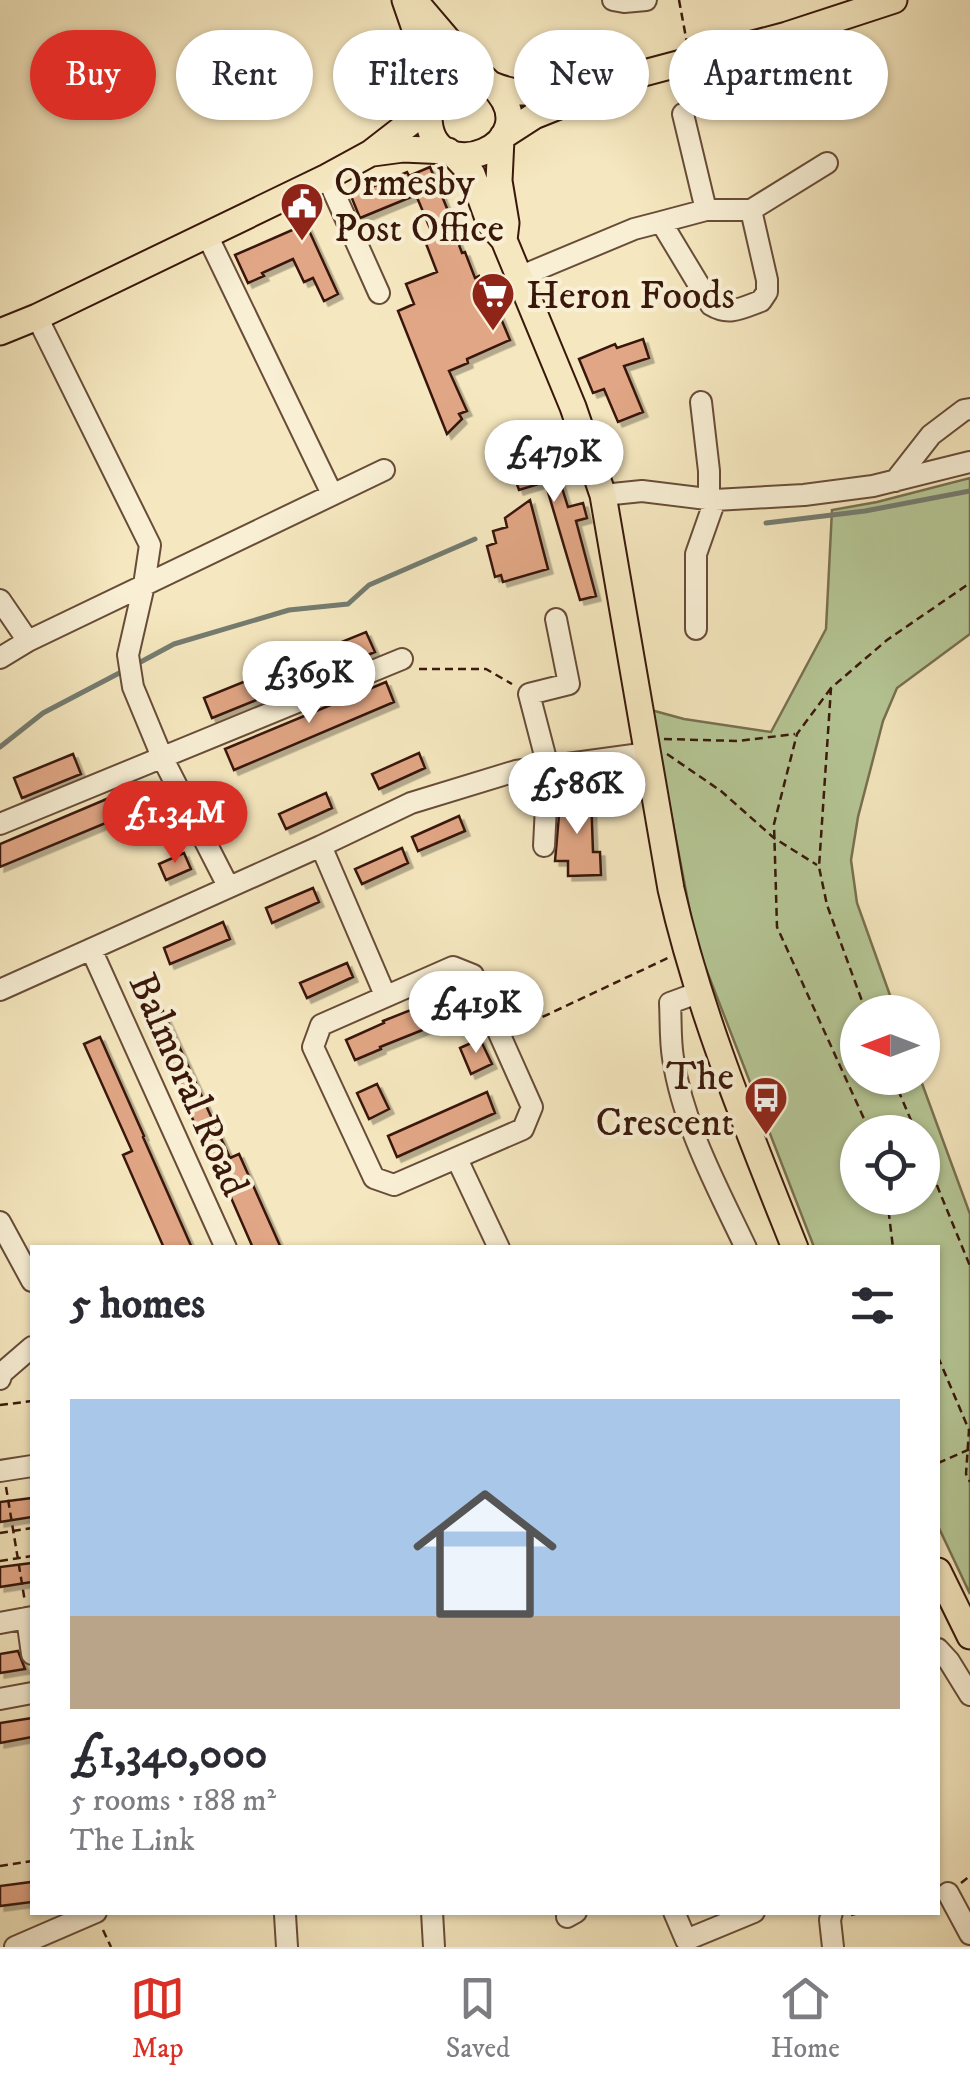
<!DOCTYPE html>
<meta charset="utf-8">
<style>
body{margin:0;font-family:"IM FELL DW Pica",serif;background:#f7f7f7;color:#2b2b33;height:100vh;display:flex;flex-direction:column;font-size:38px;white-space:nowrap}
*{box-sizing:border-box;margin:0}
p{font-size:32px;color:#7c7c81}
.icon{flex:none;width:55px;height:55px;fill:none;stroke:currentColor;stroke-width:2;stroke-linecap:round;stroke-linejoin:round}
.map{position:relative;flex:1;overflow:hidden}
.drawer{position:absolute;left:30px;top:1245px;width:910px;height:670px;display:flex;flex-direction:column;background:#fff;border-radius:0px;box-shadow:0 2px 8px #0004}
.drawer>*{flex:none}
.guide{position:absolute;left:30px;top:30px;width:910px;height:90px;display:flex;gap:20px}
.needle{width:65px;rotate:270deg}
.buttons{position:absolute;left:840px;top:995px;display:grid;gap:20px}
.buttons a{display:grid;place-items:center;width:100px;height:100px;border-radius:50%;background:#fff;box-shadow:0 2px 8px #0004;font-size:50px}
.price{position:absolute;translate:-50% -85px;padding:0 22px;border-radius:35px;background:#fff;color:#222;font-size:32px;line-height:65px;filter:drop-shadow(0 2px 5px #0008)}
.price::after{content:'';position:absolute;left:50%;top:60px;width:30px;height:22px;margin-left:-15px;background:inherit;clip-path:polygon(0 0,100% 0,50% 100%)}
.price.active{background:#d93025;color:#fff}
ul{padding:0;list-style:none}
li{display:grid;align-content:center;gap:20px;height:530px;padding:0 40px}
li span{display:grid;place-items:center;height:310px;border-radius:0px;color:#555}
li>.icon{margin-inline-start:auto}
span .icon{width:180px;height:180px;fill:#fffc;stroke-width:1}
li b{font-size:42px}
h2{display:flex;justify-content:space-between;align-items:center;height:120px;padding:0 40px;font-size:42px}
.pill{padding:0 35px;border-radius:45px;background:#fff;box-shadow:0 2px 8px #0004;font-size:35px;line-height:90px}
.pill.active{background:#d93025;color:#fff}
.menu{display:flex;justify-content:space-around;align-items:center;height:140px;border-top:2px solid #e1e1e2;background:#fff;font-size:28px;color:#7c7c81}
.menu a{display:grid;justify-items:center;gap:5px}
.menu .active{color:#d93025}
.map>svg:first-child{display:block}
.green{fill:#b6c796;stroke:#787050;stroke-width:2.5;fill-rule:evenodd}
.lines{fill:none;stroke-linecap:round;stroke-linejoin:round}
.stream{stroke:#747c70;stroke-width:5}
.building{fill:#e1a685;stroke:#39180b;stroke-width:2.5;filter:url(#shadow)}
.minor-casing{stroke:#684c38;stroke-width:24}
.major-casing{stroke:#39180b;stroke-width:29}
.path{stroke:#39180b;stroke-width:2.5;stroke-dasharray:8 5;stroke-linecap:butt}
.minor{stroke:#f8efd5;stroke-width:20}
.major{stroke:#f5e7bf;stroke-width:25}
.labels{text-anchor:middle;stroke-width:8;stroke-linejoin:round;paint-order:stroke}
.poi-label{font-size:40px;fill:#39180b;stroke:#f8efd5;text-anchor:start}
.street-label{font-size:40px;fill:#39180b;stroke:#f8efd5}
</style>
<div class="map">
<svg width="970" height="1947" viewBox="0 0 970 1947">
<defs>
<filter id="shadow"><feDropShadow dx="4.5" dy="4.5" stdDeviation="0" flood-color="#0004"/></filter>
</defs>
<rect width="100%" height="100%" fill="#f5e7bf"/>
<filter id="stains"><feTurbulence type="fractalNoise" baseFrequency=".002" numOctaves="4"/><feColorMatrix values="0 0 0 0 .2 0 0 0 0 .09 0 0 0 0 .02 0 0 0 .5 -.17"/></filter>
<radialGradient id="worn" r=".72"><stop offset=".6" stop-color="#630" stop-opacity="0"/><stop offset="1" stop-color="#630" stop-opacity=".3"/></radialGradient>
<!-- green -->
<path class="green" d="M970 478V634L897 688 883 721 858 817 851 860 857 903 896 1012H858V1078H920L970 1214V1594L938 1526V1248L814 1247 696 943 651 710 684 719 771 732 826 629 832 510 877 502ZM858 1132H922V1198H858Z"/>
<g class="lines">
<!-- stream -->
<path class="stream" d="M766 523 865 511 970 491
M135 665 174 644 289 610 348 604 369 585 475 539
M0 747 43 713 125 670"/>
</g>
<!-- building -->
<path class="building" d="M430 167 453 223 451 224 462 253 465 252 475 278 479 276 496 316 499 314 510 340 467 359 468 363 449 371 467 411 459 414 462 419 447 434 398 311 414 304 406 284 437 272 425 241 434 238 416 195 360 218 351 196 407 172 409 176Z
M306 224 338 294 324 301 313 278 304 282 293 259 262 273 264 276 248 283 235 255Z
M643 339 649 358 624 366 643 412 618 422 604 389 593 393 579 359 615 344 617 348Z
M536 438 539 447 551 443 561 474 558 475 568 507 583 503 587 518 576 521 596 596 580 600 545 482 519 490 513 473 505 476 500 460 526 452 523 443Z
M530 500 548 569 503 582 501 575 495 577 487 546 496 543 493 531 507 527 505 518Z
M366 632 375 652 212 718 204 698Z
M386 682 394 702 234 770 225 749Z
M419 753 425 768 379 789 372 774Z
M73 754 81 774 22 798 14 778Z
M128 790 137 810 0 867V844Z
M326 793 332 808 286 829 279 814Z
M591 794 593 852H600L601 875 568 876V861H555L560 804H566V795Z
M459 816 465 831 418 851 412 837Z
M402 848 408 863 362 884 355 869Z
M184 853 191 869 166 880 159 864Z
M313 888 319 902 272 923 266 908Z
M223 922 230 939 170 964 164 948Z
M347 963 353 977 307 998 300 983Z
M446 996 455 1017 380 1047 381 1049 355 1060 346 1040 384 1023 383 1021Z
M163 1011 230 1158 239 1154 281 1248H253L211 1152 208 1153 147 1018Z
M100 1037 144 1136 143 1137 192 1248H164L123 1155 132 1151 84 1044Z
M480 1039 492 1064 471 1074 460 1048Z
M377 1084 389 1109 369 1119 357 1093Z
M487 1092 495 1113 397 1157 388 1136Z
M32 1498V1517L0 1522V1502Z
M32 1563V1582L0 1587V1567Z
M18 1651 25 1669 0 1673V1654Z
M32 1718V1737L0 1743V1723Z
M31 1882 32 1902 0 1906V1886Z"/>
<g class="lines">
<defs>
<path id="minor" d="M613 0 624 2 646 0
M327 177 379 293
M751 210 827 163
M661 222 706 210
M207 235 332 494
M519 277 634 229 661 222 711 305C729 316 742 308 761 301L767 292V280L751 210H706L683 114
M37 317 150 545 144 585 128 655 133 687 162 757 228 886
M701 402 709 471V499
M895 481 931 435 964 410 970 409
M603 495 642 491 715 500 804 495 873 486 970 462
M0 600 28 641
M696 629V554L715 500
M0 658 28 641 384 470
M0 824 402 659
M321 846 385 995
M544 846 548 767 529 694 569 684 556 619
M91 949 226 1248
M453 967 473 975 532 1107 523 1129 394 1185 374 1178 313 1047 321 1025Z
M0 990 321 846 411 803 516 771 648 753
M700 992 670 1003C671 1021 670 1040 673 1058 683 1125 717 1187 746 1248
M457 1159 499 1248
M0 1222 32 1281
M0 1379 2 1373 32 1347
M0 1471 32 1466
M27 1618 32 1654
M0 1623 32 1617
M938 1649 949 1661 970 1695
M0 1699 32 1693
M948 1893 970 1934
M432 1912 434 1947
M674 1912 686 1940 754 1912
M832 1912 830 1920 833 1947
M285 1915 287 1947
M567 1917 576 1912
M15 1947 96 1912"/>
<path id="major" d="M405 0 423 52 430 106
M410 0 419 6 465 60 489 83
M492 85C553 145 430 192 429 117 429 102 439 86 453 80 475 71 491 88 512 91 541 96 567 85 595 86L787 35 894 0
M503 136 534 116 579 98
M501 139 499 181 506 223 504 240
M373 153 403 149 448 151
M453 154 472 174 490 224 504 240 573 407 603 495 671 889C699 1012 748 1130 795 1248
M0 332 37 317 327 177 371 153 429 108
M938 1571 970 1636"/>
</defs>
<!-- minor casing -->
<use href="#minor" class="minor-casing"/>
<!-- major casing -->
<use href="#major" class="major-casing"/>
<!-- path -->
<path class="path" d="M679 0 687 43
M419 669H486L512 684
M831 688 797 734 774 824 777 927 870 1132
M664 739 738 741 795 734
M667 754 721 791 774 838 817 865
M866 1012 827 905 819 867 831 688 887 640 970 583
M519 1028 670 957
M893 1078 916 1132
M922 1149 970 1266
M887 1198 893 1248
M938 1357 969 1430 966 1474 970 1482
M0 1405 32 1401
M938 1463 970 1449
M6 1487 25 1602
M0 1533 32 1528
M0 1561 32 1556
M0 1866 32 1861
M961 1883 970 1876
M851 1915 863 1912
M103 1930 111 1947"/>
<!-- minor -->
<use href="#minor" class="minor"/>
<!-- major -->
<use href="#major" class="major"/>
</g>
<!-- icons -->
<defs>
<symbol id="civic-pin" viewBox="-11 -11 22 30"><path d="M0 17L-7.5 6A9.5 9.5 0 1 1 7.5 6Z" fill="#8f2418" stroke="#f8efd5"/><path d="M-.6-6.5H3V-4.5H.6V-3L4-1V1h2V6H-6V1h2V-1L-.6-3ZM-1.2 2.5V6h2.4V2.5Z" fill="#fff"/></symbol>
<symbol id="supermarket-pin" viewBox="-11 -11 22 30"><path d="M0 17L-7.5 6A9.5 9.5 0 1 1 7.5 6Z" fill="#8f2418" stroke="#f8efd5"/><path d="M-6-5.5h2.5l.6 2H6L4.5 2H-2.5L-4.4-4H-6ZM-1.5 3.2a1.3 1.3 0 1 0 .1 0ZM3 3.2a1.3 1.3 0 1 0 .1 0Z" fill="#fff"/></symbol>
<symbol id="bus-pin" viewBox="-11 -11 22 30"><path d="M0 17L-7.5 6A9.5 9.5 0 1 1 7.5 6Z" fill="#8f2418" stroke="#f8efd5"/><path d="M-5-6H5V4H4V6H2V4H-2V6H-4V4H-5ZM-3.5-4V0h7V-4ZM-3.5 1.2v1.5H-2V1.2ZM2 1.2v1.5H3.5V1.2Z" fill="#fff"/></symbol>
</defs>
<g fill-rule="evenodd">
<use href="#civic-pin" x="277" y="179" width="50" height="68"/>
<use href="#supermarket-pin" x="468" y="269" width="50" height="68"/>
<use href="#bus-pin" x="741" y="1073" width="50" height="68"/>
</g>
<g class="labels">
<!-- poi labels -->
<g class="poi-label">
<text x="334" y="195">Ormesby<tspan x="334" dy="46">Post Office</tspan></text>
<text x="526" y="308">Heron Foods</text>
<text x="734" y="1089" text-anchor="end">The<tspan x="734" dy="46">Crescent</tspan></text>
</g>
<!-- street labels -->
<g class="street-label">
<text transform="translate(190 1084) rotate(66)" y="14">Balmoral Road</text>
</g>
</g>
<rect width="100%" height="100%" filter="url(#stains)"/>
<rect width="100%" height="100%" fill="url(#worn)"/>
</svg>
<div class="buttons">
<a><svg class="needle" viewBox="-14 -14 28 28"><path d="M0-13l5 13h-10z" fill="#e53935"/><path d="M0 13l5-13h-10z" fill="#7c7c81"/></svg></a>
<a><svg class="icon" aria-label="locate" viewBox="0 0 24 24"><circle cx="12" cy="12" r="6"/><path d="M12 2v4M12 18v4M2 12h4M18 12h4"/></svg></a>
</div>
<b class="price" style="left:554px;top:505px">£479K</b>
<b class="price" style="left:309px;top:726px">£369K</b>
<b class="price" style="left:577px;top:837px">£586K</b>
<b class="price active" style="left:175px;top:866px">£1.34M</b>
<b class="price" style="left:476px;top:1056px">£419K</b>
<div class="guide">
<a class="pill active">Buy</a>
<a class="pill">Rent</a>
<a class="pill">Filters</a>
<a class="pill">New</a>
<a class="pill">Apartment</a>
</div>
<section class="drawer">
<h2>5 homes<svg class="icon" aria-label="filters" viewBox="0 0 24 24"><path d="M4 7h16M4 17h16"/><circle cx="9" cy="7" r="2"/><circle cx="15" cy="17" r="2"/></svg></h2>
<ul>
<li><span style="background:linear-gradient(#a9c7e8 70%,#b9a48a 0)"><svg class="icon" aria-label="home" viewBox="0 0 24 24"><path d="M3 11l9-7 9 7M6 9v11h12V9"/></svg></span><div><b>£1,340,000</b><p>5 rooms · 188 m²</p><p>The Link</p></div></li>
</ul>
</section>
</div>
<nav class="menu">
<a class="active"><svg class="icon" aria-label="map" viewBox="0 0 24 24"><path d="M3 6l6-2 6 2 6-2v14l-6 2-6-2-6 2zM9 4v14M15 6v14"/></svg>Map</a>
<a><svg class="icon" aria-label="saved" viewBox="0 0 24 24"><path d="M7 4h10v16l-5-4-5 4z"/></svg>Saved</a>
<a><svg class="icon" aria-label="home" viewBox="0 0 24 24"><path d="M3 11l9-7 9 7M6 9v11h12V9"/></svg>Home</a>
</nav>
